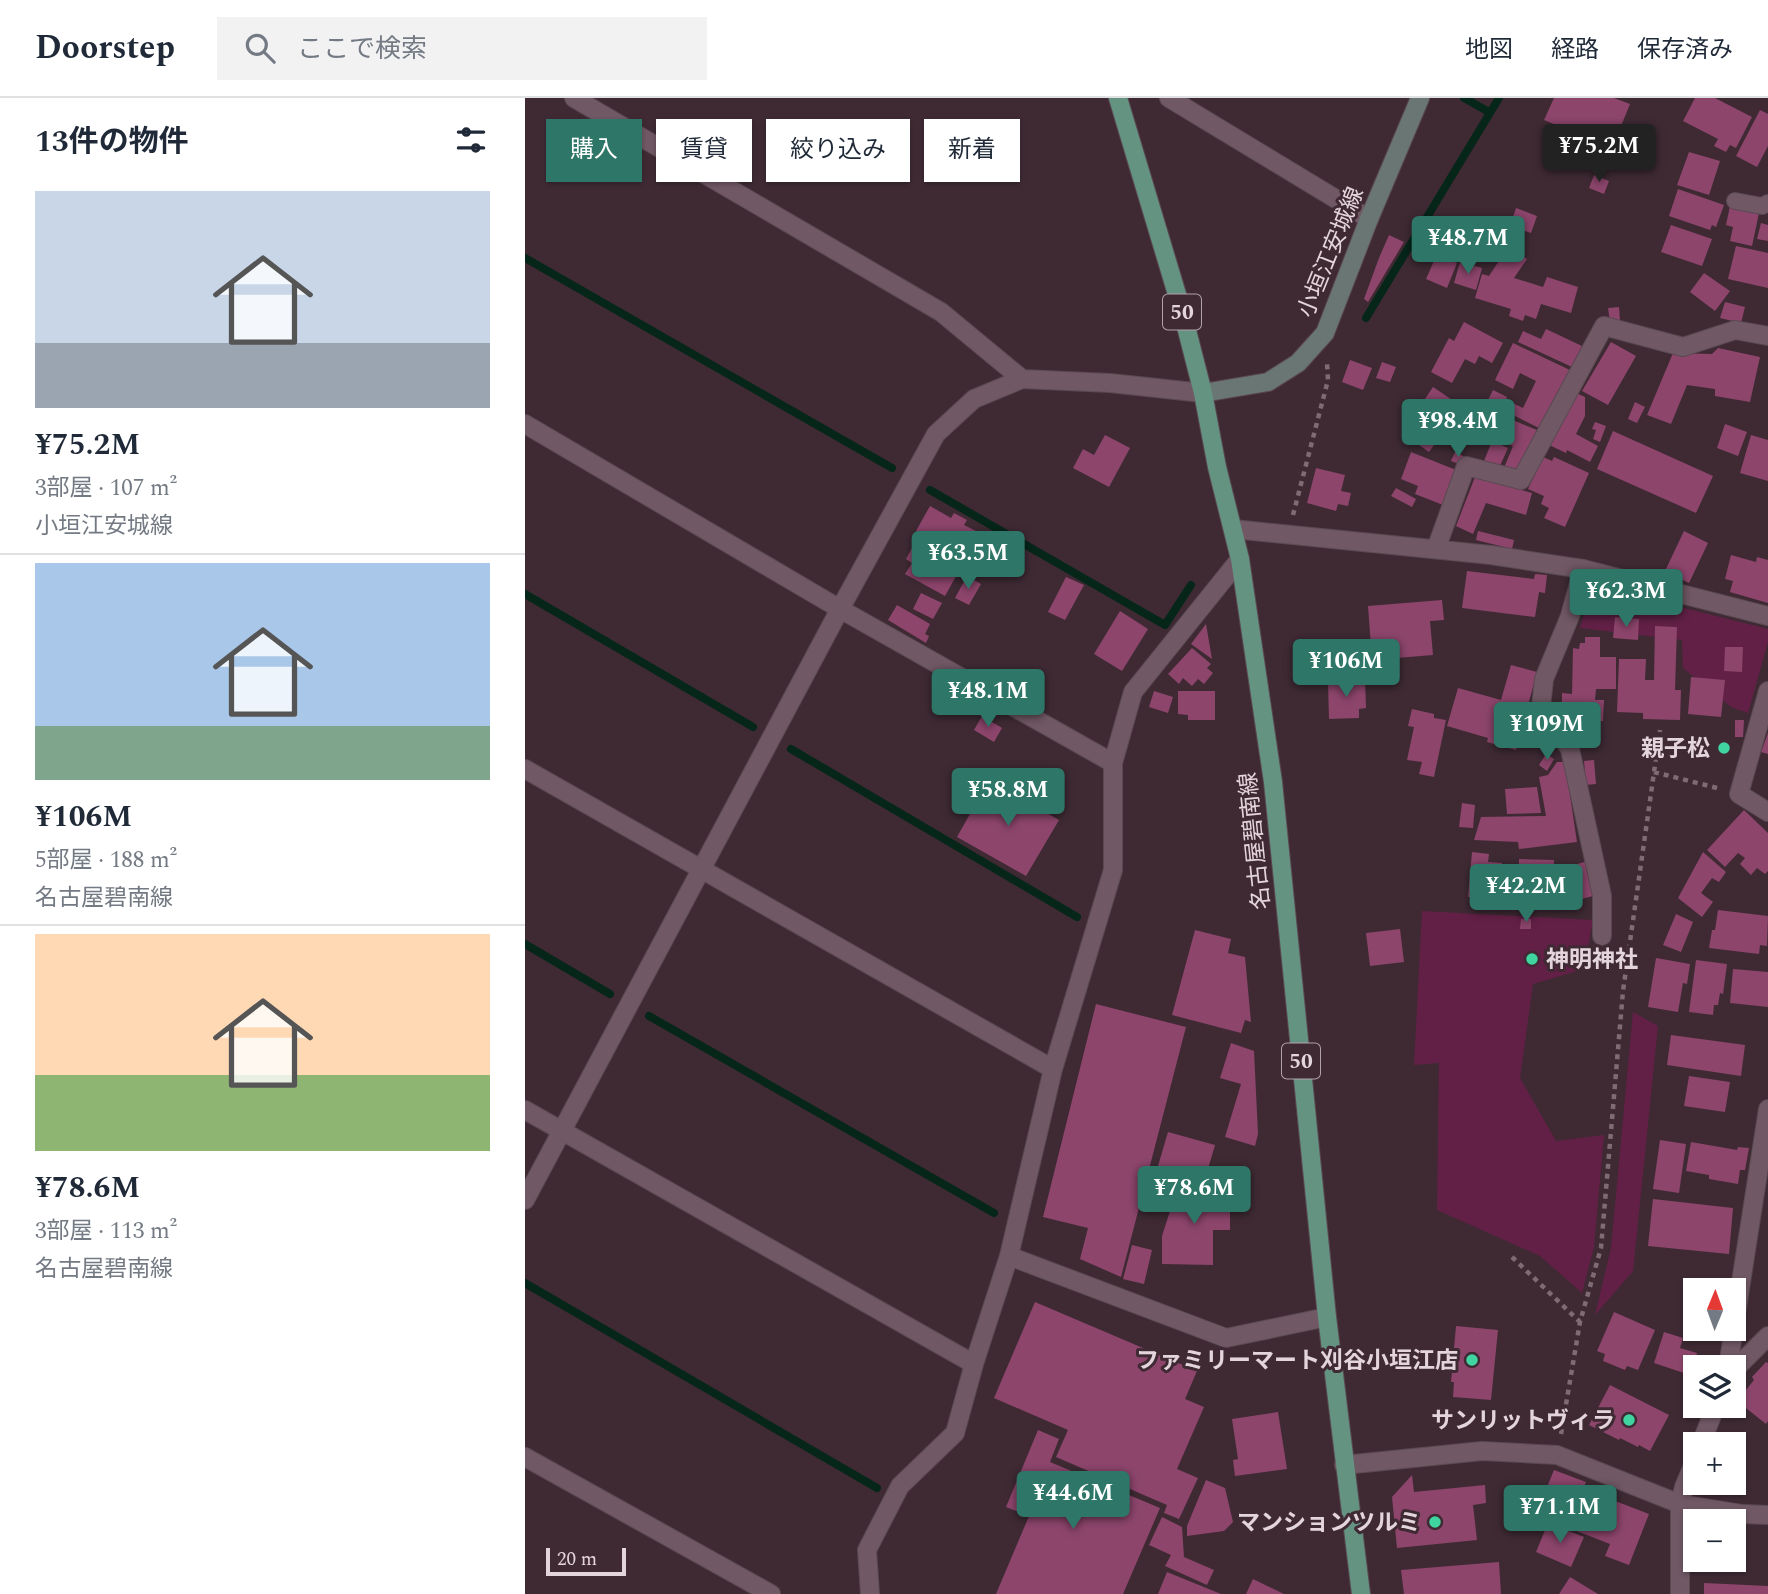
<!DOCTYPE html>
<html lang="ja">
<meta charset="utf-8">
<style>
body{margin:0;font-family:Spectral,"Noto Sans JP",serif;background:#f2f2f3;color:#1f2937;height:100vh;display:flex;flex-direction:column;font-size:26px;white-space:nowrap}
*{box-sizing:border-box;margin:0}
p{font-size:23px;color:#747a83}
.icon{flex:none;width:38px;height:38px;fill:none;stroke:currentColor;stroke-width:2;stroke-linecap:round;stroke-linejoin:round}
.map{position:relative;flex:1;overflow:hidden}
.side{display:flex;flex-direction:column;background:#fff;width:525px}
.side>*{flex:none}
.banner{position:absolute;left:21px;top:21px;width:665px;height:63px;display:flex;gap:14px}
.needle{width:46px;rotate:1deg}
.tools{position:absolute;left:1158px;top:1180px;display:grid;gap:14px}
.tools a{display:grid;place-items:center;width:63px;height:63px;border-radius:0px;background:#fff;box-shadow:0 2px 5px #0004;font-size:35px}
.scale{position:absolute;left:21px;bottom:18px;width:80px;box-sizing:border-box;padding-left:7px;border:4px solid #e4d5dc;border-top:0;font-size:19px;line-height:24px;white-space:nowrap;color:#e4d5dc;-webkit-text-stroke:5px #3f2a34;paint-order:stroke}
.price{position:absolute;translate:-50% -60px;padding:0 16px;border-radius:7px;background:#2e7667;color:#fff;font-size:23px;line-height:46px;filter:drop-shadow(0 2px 4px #0008)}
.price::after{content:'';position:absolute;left:50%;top:42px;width:21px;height:16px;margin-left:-10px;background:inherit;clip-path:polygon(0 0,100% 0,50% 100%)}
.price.on{background:#222;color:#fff}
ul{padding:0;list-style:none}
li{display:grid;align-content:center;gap:14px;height:371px;padding:0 35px}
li+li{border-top:2px solid #e0e1e3}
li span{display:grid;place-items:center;height:217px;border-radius:0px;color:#555}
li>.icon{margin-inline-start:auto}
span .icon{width:126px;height:126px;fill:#fffc;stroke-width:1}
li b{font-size:30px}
h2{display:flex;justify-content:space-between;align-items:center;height:84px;padding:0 35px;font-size:30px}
.tag{padding:0 24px;border-radius:0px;background:#fff;box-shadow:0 2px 5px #0004;font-size:24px;line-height:63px}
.tag.on{background:#2e7667;color:#fff}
header{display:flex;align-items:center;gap:42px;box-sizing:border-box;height:98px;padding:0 35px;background:#fff;border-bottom:2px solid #e0e1e3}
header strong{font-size:33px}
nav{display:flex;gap:38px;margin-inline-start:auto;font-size:24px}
.search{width:490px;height:63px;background:#f2f2f3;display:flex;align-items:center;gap:18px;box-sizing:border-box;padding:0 24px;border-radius:0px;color:#747a83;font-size:26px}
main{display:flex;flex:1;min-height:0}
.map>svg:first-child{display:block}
.green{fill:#622046}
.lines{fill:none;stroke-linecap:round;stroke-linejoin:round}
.stream{stroke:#06261a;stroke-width:8}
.building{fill:#8d456c}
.service-casing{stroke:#5a4952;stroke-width:18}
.minor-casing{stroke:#5a4952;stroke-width:20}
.secondary-casing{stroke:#5a4952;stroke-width:20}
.primary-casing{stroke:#5a4952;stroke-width:20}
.path{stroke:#7e6b74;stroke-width:4.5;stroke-dasharray:5 5;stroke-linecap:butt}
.service{stroke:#705864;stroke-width:16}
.minor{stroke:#705864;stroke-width:18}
.secondary{stroke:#6a7673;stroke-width:18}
.primary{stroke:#649382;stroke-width:18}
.poi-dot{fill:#40d4a1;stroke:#3f2a34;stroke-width:2.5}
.labels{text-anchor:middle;stroke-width:6;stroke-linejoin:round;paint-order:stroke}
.shield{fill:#3f2a34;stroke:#b2a2aa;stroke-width:2}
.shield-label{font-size:21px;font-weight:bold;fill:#e4d5dc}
.street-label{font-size:23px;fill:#e4d5dc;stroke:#3f2a34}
.poi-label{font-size:23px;font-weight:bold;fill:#e4d5dc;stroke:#3f2a34;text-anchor:end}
</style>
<header>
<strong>Doorstep</strong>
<div class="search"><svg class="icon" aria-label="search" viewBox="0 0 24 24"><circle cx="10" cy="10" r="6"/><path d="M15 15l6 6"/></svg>ここで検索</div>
<nav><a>地図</a><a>経路</a><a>保存済み</a></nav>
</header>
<main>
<section class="side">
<h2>13件の物件<svg class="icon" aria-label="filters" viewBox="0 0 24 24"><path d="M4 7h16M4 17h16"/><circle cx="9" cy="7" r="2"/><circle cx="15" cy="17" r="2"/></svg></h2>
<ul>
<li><span style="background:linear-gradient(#c9d6e8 70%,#9aa5b1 0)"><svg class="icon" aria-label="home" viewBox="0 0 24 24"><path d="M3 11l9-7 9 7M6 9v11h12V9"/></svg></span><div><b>¥75.2M</b><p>3部屋 · 107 m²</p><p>小垣江安城線</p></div></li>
<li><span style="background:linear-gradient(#a9c7e8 75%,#7fa58c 0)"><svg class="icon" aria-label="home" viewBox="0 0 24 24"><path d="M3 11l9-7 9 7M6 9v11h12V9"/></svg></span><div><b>¥106M</b><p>5部屋 · 188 m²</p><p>名古屋碧南線</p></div></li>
<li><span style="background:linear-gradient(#ffd9b3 65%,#8fb573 0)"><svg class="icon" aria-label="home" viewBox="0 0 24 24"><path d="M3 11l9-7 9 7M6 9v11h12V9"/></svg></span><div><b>¥78.6M</b><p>3部屋 · 113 m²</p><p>名古屋碧南線</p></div></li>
</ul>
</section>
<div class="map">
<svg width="1243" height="1496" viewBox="0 0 1243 1496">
<rect width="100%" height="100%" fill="#3f2a34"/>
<!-- green -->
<path class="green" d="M1067 487 1243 531V544L1223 615 1206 609 1158 570 1157 542 1055 530Z
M897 813 1068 822 1059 871 1008 886 995 980 1031 1043 1079 1037 1069 1149 1057 1195 1015 1158 912 1112 914 965 889 967Z
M1108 914 1133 928 1108 1173 1070 1217 1086 1150Z"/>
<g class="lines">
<!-- stream -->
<path class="stream" d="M939 0 964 14
M0 160 367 370
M841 220 974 0
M405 392 640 527 666 487
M0 496 228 629
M266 651 552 819
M0 846 85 896
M124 918 469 1115
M0 1185 352 1390"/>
</g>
<!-- building -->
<path class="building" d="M1029 0H1089L1105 6 1087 50 1019 22Z
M1170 0H1190L1227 19 1211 50 1205 47 1201 54 1189 48 1193 41 1158 23Z
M1235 12 1243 16V48L1232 69 1211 58Z
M1164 54 1195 63 1184 97 1152 87Z
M1069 77 1084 83 1079 96 1064 90Z
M1153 91 1199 107 1191 129 1187 127 1185 132 1144 118Z
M1205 108 1234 115 1227 148 1205 143 1208 129 1201 127Z
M991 110 1012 118 1006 135 985 128Z
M1236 125 1243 127V143L1232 141Z
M1146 127 1187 141 1177 168 1136 154Z
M864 137 879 144 843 204 839 201 854 160Z
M1211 148 1243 155V190L1203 181Z
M983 149 1002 161 989 180 1018 189 1022 179 1053 189 1046 215 1016 206 1011 221 1000 217 998 223 984 218 986 211 950 200 957 176 964 178Z
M912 156 932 165 922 190 901 181Z
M935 164 957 170 951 192 929 185Z
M1179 175 1205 193 1190 213 1165 194Z
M1200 204 1220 209 1216 225 1195 220Z
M1094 209 1095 223 1085 224 1083 210Z
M939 224 978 245 967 265 954 258 950 266 940 261 927 285 906 274 924 240 929 243Z
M1021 231 1057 248 1047 269 993 244 998 233 1016 241Z
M1086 244 1111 258 1083 307 1057 293Z
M988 245 1045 272 1016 331 962 304 968 292 982 299 981 302 998 310 1011 283 995 275 988 291 970 282Z
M1193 250 1235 259 1225 304 1190 298V291L1162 287 1146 326 1122 317 1148 255 1187 256Z
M825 262 847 270 838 292 817 284Z
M857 264 871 269 865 284 851 280Z
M908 289 939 310 931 322 935 325 929 335 921 330 904 354 877 335Z
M1049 294 1060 299V318L1051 336 1073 348 1065 364 1042 352 1041 355 1022 346Z
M1110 304 1120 309 1112 325 1103 321Z
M949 306 1012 332 993 376 979 370 988 348 957 334 960 329 942 322Z
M1070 324 1081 328 1075 344 1068 341 1071 332 1067 331Z
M1200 326 1222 334 1213 358 1192 350Z
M1088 333 1188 378 1171 415 1072 371Z
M580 337 605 350 584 389 548 370 558 351 569 357Z
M1226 337 1243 342V383L1215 375Z
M967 343 983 350 974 370 959 363Z
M886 354 931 372 918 407 890 396 893 388 876 381Z
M930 354 940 359 937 367 926 363Z
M1018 359 1027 363 1029 359 1064 375 1040 429 1019 420 1024 410 1016 406 1019 398 1003 391Z
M791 370 820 377 816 393 826 395 823 408 813 406 811 413 782 405Z
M950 379 1007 395 1001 417 961 405 948 436 931 428Z
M871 390 891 401 887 409 866 398Z
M405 408 426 420 429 415 442 422 439 427 455 435 420 498 380 476 387 465 381 461 395 435 391 433Z
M953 433 989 442 987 451 951 442Z
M1159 433 1183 445 1164 485 1140 473Z
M1206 457 1231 464 1232 459 1243 462V505L1205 494 1208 483 1200 481Z
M942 473 1009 481 1010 476 1022 477 1020 495 1014 494 1010 519 937 510Z
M442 478 456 486 444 507 430 500Z
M541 479 559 487 540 522 523 514Z
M396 495 417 505 408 521 388 511Z
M917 502 919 522 905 523 908 557 847 562 843 508Z
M372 507 405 526 400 536 404 538 401 545 363 522Z
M595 513 623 531 597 573 569 556Z
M1090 519 1114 521 1113 542 1088 540Z
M681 526 687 561 666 546Z
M1130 528 1152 529 1150 592H1156L1155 622 1118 621V615L1092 614 1094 561H1121L1120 582H1129Z
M1060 539H1075V559H1091V591H1071L1070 602H1079L1078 623H1070V637H1050V628H1043V616H1037V595L1047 596 1048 550 1054 551 1055 545H1060Z
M1200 549H1218L1217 574 1199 573Z
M667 550 686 566 682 570 688 575 679 586 673 581 667 588 658 580 654 586 643 576Z
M986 567 1012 574 991 652 962 644 963 640 922 628 933 590 976 602Z
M1166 579 1200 582 1196 619 1163 616Z
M840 582 841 610 834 611V620L804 621 803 584Z
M629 593 648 599 643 615 624 609Z
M653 593H690V622H663V617L653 616Z
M887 611 909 616V620L921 622 909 679 894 676 897 664 882 662 889 629 883 628Z
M457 618 477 630 469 644 449 632Z
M1210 622H1219L1218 639H1210Z
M1243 635V656L1236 654Z
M1021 656 1029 661 1022 673 1014 667Z
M1069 662 1071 686 1061 687 1059 663Z
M1032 664H1040L1052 744 994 751 993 744 949 742 956 719 1021 718 1014 679 1023 677Z
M464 682 534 722 501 778 432 739Z
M1012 689 1016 715 982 716 980 691Z
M937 705 950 707 948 730 934 729Z
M1219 712 1243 735V773L1240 776 1232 770 1226 777 1215 766 1220 760 1213 755 1200 769 1182 752Z
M947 754 964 756 963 764 977 765 974 801 943 799Z
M1178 754 1201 774 1194 784 1187 780 1176 795 1188 804 1177 819 1153 800Z
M994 761 1029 762 1028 784 994 783Z
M1060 764 1068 798 1042 805 1033 771Z
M1193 812 1243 818 1242 848 1235 847 1234 856 1184 850 1187 832H1190Z
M1151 816 1168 824 1156 854 1138 847Z
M996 821H1006V831H995Z
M875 831 879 864 845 868 841 835Z
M670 832 706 841 703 855 720 859 726 924 720 922 716 935 647 917Z
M1131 860 1165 866 1162 886 1158 885 1153 914 1123 909Z
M1171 862 1202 866 1198 896 1195 895 1193 907H1189L1188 917 1164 914Z
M1208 871 1243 874V909L1205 905Z
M571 906 661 929 596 1179 555 1161 563 1130 518 1119Z
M1146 937 1220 947 1216 978 1142 967Z
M706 945 729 953 733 1036 730 1048 700 1039 716 986 695 980Z
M1164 978 1205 984 1200 1014 1159 1008Z
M643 1034 690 1047 680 1081 633 1068Z
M1135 1042 1161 1046 1154 1095 1128 1091Z
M1166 1044 1212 1052 1213 1049 1224 1050 1220 1072H1215L1213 1086 1184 1081V1077L1161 1073Z
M654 1085 670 1086V1089L685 1090V1098L705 1099V1132H688V1167L637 1166V1138Z
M1128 1101 1208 1110 1204 1156 1123 1148Z
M607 1147 627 1152 619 1186 598 1181Z
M510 1204 672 1273 660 1301 679 1309 652 1371 673 1380 654 1421 639 1415 642 1407 531 1359 543 1332 469 1300Z
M1089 1214 1130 1232 1113 1272 1102 1268 1100 1272 1078 1263 1080 1256 1072 1253Z
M931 1228 973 1232 966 1302 928 1299 929 1284H926Z
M1175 1230H1199L1198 1242 1173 1239Z
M1139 1234 1158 1240 1155 1250 1172 1255 1165 1277 1129 1265Z
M1241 1264 1243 1265V1323L1241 1326 1212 1303 1229 1282 1227 1279Z
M1085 1287 1144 1317 1125 1353 1114 1347 1113 1349 1095 1340 1094 1342 1064 1327Z
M753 1314 762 1371 710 1378 708 1362 713 1361 707 1321Z
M513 1332 534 1341 525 1364 635 1410 598 1496H471L504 1418 481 1409Z
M1029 1372 1061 1384 1044 1428 1011 1416Z
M887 1377 889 1394 960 1387 961 1405 948 1407 952 1442 872 1450 867 1399Z
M681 1382 700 1390 708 1424 699 1433 662 1438V1428Z
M1066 1389 1086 1397 1085 1401 1124 1416 1104 1467 1080 1458 1085 1446 1049 1432Z
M637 1419 657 1429 659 1459 689 1472 682 1487 640 1468 646 1457 624 1447Z
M1023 1425 1059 1439 1046 1469 1011 1454Z
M974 1464 976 1496H879L876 1472Z
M642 1474 696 1496H633Z
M1045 1479 1073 1496H1034Z
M728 1481 759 1496H721Z
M1179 1485 1243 1488V1496H1179Z"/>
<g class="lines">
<defs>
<path id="service" d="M1210 103 1237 108 1243 105"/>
<path id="minor" d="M49 0 416 214 497 281
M644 0 844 121
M0 326 315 511 588 665V772L528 971 484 1158 449 1266 430 1335 375 1388 342 1452 345 1496
M708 431 966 457 1058 471 1243 518
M911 451 941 368 996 382 1079 228 1158 249 1210 232 1243 238
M1058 471 1045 518 1019 581 1016 609 1045 651 1077 798V838
M1243 593 1214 696 1243 714
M588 665 608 594 715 461
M0 671 528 971
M0 1012 449 1266
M0 1102 315 511 411 336 449 301 497 281 585 285 678 295
M484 1158 701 1240 802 1219
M1209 1229 1243 1011
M1203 1269 1209 1230
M1209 1272 1243 1238
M1176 1346 1191 1307
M0 1359 246 1496
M819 1367 957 1353 1032 1357 1155 1406 1217 1416 1243 1417
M1155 1496V1406L1159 1389 1171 1360"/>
<path id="secondary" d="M678 295 743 284 773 265 800 235 844 121 895 0"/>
<path id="primary" d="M593 0 657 213 678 295 692 369 715 461 748 684 802 1219 836 1496"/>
</defs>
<!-- service casing -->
<use href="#service" class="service-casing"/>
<!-- minor casing -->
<use href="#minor" class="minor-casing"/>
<!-- secondary casing -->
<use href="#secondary" class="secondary-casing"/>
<!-- primary casing -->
<use href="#primary" class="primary-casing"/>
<!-- path -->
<path class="path" d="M768 417 803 282 802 265
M1129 674 1196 691
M987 1159 1055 1224
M1036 1336 1055 1224 1076 1150 1098 893 1135 632"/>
<!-- service -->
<use href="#service" class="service"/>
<!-- minor -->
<use href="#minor" class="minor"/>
<!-- secondary -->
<use href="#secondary" class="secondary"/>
<!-- primary -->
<use href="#primary" class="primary"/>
</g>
<!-- markers -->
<g class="poi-dot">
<circle cx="1199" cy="650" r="7"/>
<circle cx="1007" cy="861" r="7"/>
<circle cx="947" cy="1262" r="7"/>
<circle cx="1104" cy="1322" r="7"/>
<circle cx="910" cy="1424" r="7"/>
</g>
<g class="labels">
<!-- shield labels -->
<g class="shield">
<rect x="638" y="196.5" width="38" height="35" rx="5"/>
<rect x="757" y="945.5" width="38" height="35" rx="5"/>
</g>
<g class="shield-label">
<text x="657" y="221">50</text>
<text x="776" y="970">50</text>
</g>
<!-- street labels -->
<g class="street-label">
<text transform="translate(805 154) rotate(-68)" y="8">小垣江安城線</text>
<text transform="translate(729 743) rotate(-96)" y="8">名古屋碧南線</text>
</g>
<!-- poi labels -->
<g class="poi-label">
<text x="1185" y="658">親子松</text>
<text x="1021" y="869" text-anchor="start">神明神社</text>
<text x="933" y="1270">ファミリーマート刈谷小垣江店</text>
<text x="1090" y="1330">サンリットヴィラ</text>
<text x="896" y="1432">マンションツルミ</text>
</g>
</g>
</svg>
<div class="tools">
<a><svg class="needle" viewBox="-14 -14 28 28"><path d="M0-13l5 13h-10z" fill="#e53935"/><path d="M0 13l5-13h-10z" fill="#747a83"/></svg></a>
<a><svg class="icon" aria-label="layers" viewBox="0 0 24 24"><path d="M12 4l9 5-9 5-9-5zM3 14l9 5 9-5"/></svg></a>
<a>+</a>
<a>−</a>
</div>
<div class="scale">20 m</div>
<b class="price on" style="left:1074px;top:86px">¥75.2M</b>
<b class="price" style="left:943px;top:178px">¥48.7M</b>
<b class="price" style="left:933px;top:361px">¥98.4M</b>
<b class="price" style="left:443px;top:493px">¥63.5M</b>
<b class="price" style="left:1101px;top:531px">¥62.3M</b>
<b class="price" style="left:821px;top:601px">¥106M</b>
<b class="price" style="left:463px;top:631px">¥48.1M</b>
<b class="price" style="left:1022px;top:664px">¥109M</b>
<b class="price" style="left:483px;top:730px">¥58.8M</b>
<b class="price" style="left:1001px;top:826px">¥42.2M</b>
<b class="price" style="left:669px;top:1128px">¥78.6M</b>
<b class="price" style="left:548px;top:1433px">¥44.6M</b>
<b class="price" style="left:1035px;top:1447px">¥71.1M</b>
<div class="banner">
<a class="tag on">購入</a>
<a class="tag">賃貸</a>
<a class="tag">絞り込み</a>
<a class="tag">新着</a>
</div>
</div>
</main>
